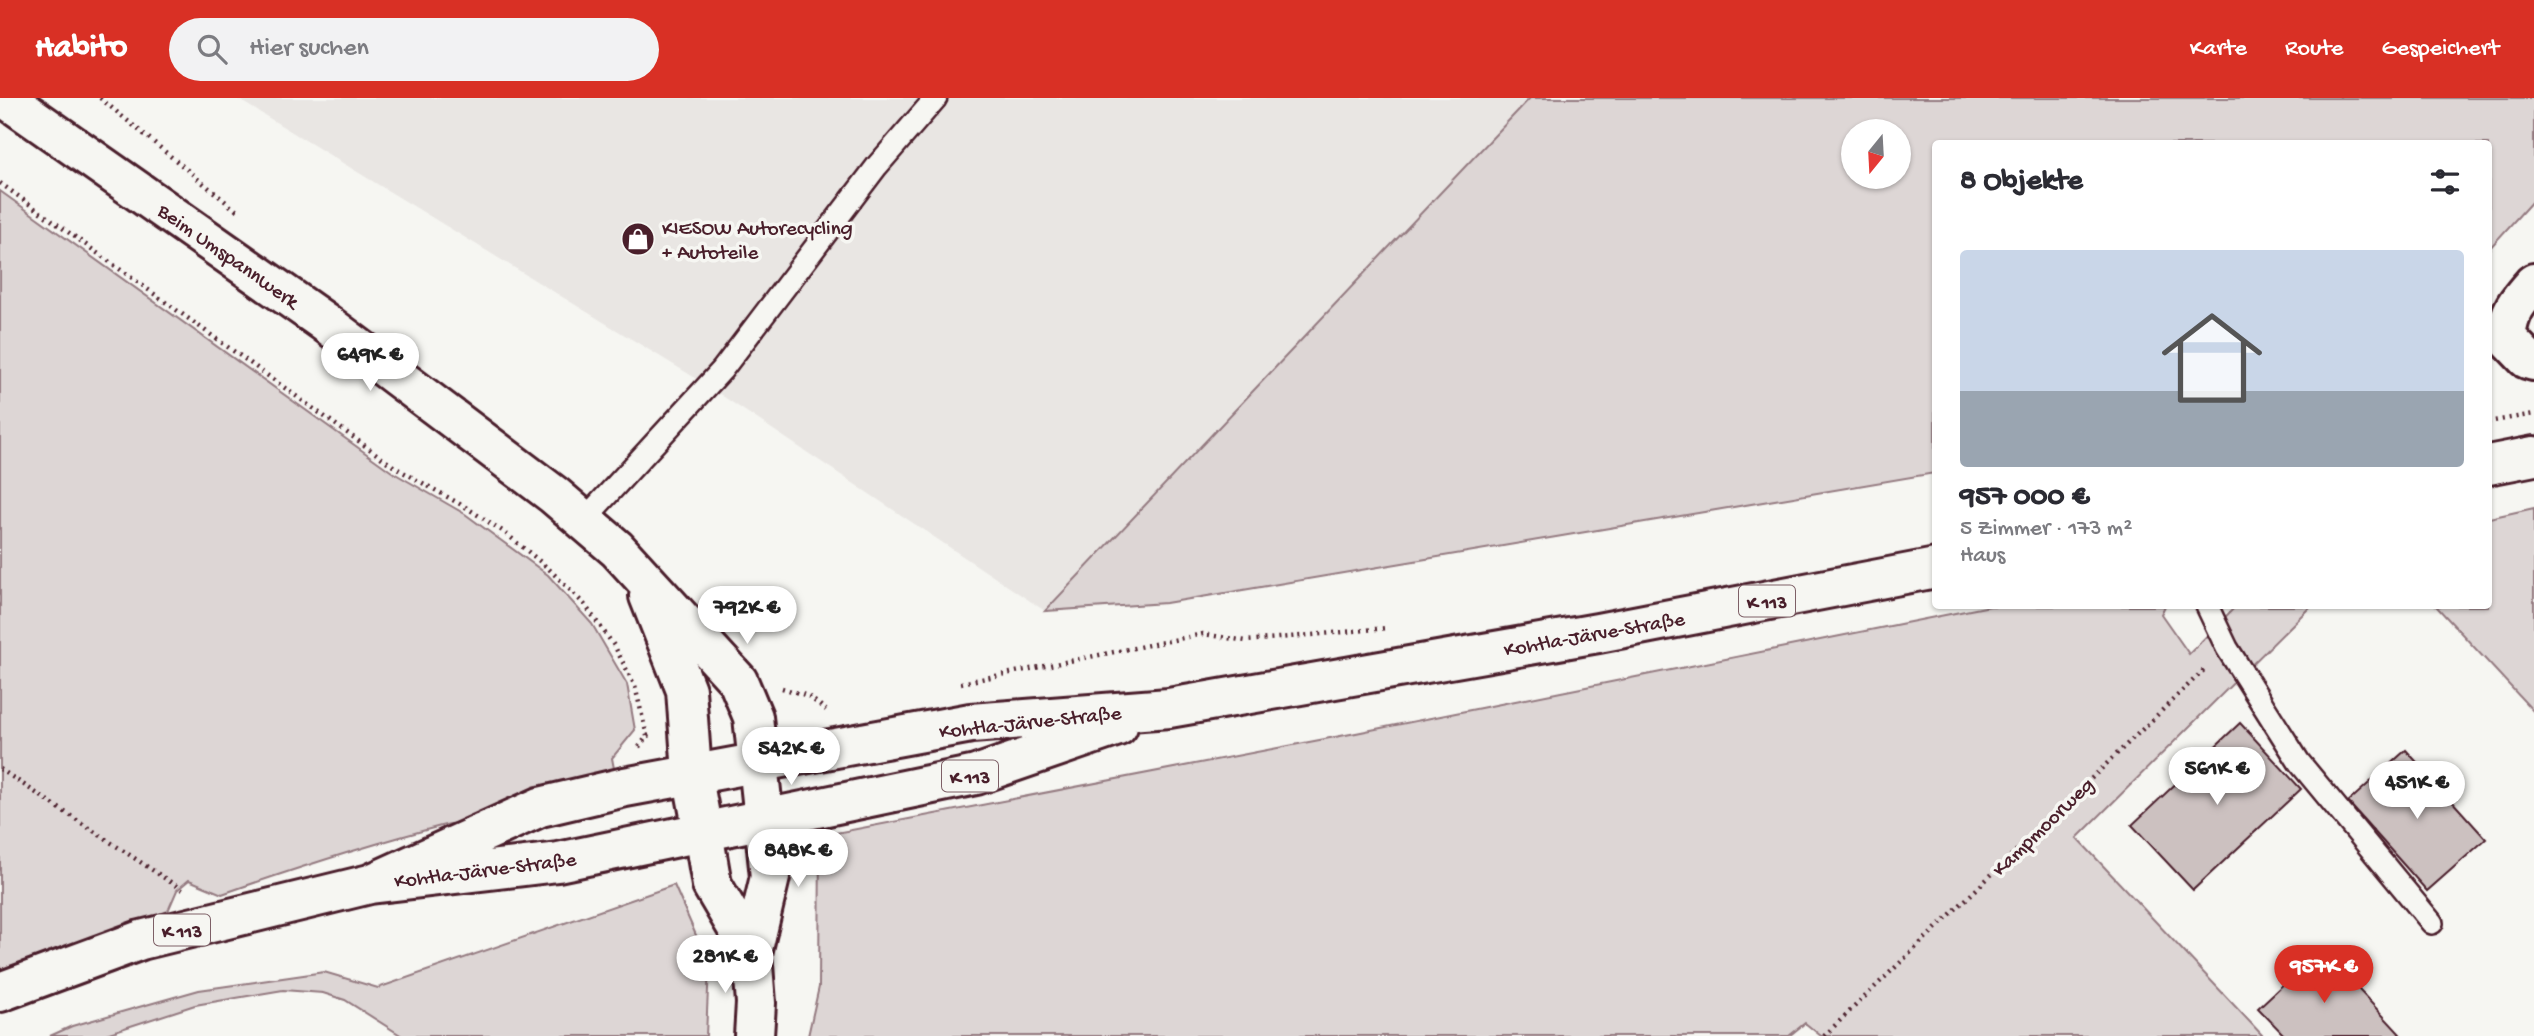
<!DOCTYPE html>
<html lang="de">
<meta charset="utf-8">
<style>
body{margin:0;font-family:"Gochi Hand",sans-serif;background:#f2f2f3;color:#2b2b33;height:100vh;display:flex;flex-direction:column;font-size:26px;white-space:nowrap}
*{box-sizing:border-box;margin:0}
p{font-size:23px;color:#7c7c81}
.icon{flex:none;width:38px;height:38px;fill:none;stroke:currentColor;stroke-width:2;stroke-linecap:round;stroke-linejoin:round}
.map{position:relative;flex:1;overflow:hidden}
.drawer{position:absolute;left:1932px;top:42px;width:560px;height:469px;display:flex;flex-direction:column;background:#fff;border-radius:7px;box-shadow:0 2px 5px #0004}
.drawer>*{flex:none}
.needle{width:46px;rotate:198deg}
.buttons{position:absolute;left:1841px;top:21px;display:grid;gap:14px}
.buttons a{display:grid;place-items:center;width:70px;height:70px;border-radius:50%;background:#fff;box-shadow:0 2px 5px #0004;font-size:35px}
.price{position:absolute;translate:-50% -60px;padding:0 16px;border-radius:24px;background:#fff;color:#222;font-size:23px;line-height:46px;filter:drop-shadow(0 2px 4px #0008)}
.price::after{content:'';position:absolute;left:50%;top:42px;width:21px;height:16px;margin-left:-10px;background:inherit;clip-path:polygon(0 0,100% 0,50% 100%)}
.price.active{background:#d93025;color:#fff}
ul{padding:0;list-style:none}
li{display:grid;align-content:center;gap:14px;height:371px;padding:0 28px}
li+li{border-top:2px solid #e1e1e2}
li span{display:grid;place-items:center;height:217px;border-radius:7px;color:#555}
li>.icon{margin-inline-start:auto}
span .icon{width:126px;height:126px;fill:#fffc;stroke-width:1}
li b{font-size:30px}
h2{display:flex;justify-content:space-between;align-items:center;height:84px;padding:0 28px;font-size:30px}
header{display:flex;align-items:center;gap:42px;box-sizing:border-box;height:98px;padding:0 35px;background:#d93025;color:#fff}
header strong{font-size:33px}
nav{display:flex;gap:38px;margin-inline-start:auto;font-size:24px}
.search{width:490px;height:63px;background:#f2f2f3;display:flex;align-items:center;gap:18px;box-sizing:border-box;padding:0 24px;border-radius:38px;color:#7c7c81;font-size:26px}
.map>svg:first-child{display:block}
.built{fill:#e9e6e3}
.green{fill:#ddd6d5;stroke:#947a80;stroke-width:2;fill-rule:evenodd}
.building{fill:#ccc1c0;stroke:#4a1f2b;stroke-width:2}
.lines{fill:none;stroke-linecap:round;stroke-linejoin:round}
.lane-casing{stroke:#4a1f2b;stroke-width:26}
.street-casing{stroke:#4a1f2b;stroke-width:44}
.secondary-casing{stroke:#4a1f2b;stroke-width:44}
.primary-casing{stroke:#4a1f2b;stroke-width:44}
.path{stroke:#4a1f2b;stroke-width:4.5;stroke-dasharray:2 5;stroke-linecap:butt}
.lane{stroke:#f6f6f2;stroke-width:21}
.street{stroke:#f6f6f2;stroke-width:38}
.secondary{stroke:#f6f6f2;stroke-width:38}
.primary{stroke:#f6f6f2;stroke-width:38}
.labels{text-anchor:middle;stroke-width:7;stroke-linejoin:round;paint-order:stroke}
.shield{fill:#f6f6f2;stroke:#7e6067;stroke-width:2}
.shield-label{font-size:19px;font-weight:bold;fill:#4a1f2b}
.poi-label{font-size:21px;fill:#4a1f2b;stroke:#f6f6f2;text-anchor:start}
.street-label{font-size:21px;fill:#4a1f2b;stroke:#f6f6f2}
</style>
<header>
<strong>Habito</strong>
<div class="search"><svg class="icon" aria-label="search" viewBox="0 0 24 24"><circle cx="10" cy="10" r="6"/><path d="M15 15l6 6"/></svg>Hier suchen</div>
<nav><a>Karte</a><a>Route</a><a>Gespeichert</a></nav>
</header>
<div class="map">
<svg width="2534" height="938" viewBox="0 0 2534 938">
<rect width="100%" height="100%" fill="#f6f6f2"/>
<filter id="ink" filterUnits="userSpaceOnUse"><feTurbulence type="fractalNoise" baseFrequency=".0143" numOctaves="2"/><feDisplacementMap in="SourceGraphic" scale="14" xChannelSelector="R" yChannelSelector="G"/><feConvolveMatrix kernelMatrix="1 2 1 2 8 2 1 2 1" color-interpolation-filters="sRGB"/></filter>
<g filter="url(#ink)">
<!-- built -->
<path class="built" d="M236 0H1530L1045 513 697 281Z"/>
<!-- green -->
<path class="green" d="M1530 0H2534V101L2489 151 2488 46H1936L1935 375 1166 505 1045 513ZM1853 33H1899V79H1853Z
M0 93 392 374 465 416 548 477 592 526 627 586 635 632 612 660 616 681C562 707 499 714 441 728 367 747 294 771 222 796L189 782 177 792 168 813 95 840 0 879Z
M2534 410V614L2436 508H2488L2489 420Z
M1990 508H2165L2161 516 2189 556 2236 508H2311L2077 740 2263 938H1821L1805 925 1789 938H808L819 889 820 738 1356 635Z
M674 787 709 867 706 938H402L345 902 323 895 283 892 195 907 100 938H50L72 928 199 892 324 874 378 890Z"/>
<!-- building -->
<path class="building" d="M2240 625 2301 691 2193 792 2132 727Z
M2406 652 2486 741 2427 793 2348 704Z
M2321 851 2400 936 2397 938H2285L2258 910Z"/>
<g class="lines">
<defs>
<path id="lane" d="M584 422 722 272 877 68 936 0
M2207 508 2227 550 2299 664 2432 825"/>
<path id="street" d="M2534 185C2517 204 2509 213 2506 239L2527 261 2534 263
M703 734 712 787 752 855
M754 938 756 905 752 855 770 779 764 721"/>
<path id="secondary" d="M5 0 323 223 554 397 617 451 738 583 753 619 764 721
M649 498 686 592 692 675 703 734"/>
<path id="primary" d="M2488 367 2534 358
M370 786 540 709 625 689 971 625 1169 610 1598 535 1936 470
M0 894 141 842 370 786 558 764 976 677 1118 628"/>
</defs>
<!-- lane casing -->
<use href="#lane" class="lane-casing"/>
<!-- street casing -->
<use href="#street" class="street-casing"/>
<!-- secondary casing -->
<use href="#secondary" class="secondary-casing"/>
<!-- primary casing -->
<use href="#primary" class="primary-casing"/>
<!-- path -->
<path class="path" d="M100 0 237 113
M0 85 396 370 467 410 504 434 548 470 585 507 615 549 635 588 647 638
M2488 324 2534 316
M961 585 1203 536 1246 543 1387 530
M782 590 808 598 826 612
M639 649 647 638 652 636
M0 671 184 793
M1824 938 2206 570"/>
<!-- lane -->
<use href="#lane" class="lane"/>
<!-- street -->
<use href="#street" class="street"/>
<!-- secondary -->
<use href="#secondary" class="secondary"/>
<!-- primary -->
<use href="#primary" class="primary"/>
</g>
</g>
<!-- icons -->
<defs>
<symbol id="shop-disc" viewBox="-11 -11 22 22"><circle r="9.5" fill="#4a1f2b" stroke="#f6f6f2"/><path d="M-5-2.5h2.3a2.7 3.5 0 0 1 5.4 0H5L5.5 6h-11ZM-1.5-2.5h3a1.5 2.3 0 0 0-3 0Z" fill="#fff"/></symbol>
</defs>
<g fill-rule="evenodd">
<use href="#shop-disc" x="619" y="122" width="38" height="38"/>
</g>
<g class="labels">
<!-- shield labels -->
<g class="shield">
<rect x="1739" y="487.5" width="56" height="31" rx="5"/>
<rect x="942" y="662.5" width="56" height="31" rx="5"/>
<rect x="154" y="816.5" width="56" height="31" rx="5"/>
</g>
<g class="shield-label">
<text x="1767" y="510">K 113</text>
<text x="970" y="685">K 113</text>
<text x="182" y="839">K 113</text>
</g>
<!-- poi labels -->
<g class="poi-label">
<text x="662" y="136">KIESOW Autorecycling<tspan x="662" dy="24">+ Autoteile</tspan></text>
</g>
<!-- street labels -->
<g class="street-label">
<text transform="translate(229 157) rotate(35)" y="7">Beim Umspannwerk</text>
<text transform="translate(1594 535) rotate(-10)" y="7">Kohtla-Järve-Straße</text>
<text transform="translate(1030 623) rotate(-6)" y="7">Kohtla-Järve-Straße</text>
<text transform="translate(2042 728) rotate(-44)" y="7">Kampmoorweg</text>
<text transform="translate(485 771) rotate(-7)" y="7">Kohtla-Järve-Straße</text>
</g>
</g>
</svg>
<div class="buttons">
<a><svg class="needle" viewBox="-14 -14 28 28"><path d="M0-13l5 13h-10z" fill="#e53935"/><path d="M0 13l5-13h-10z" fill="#7c7c81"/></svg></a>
</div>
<b class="price" style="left:370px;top:295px">649K €</b>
<b class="price" style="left:747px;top:548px">792K €</b>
<b class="price" style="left:791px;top:689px">542K €</b>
<b class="price" style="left:2217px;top:709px">561K €</b>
<b class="price" style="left:2417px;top:723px">451K €</b>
<b class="price" style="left:798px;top:791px">848K €</b>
<b class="price" style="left:725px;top:897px">281K €</b>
<b class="price active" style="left:2324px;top:907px">957K €</b>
<section class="drawer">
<h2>8 Objekte<svg class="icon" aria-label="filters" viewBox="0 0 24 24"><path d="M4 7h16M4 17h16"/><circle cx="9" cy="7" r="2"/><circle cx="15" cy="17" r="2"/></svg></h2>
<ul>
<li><span style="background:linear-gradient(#c9d6e8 65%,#9aa5b1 0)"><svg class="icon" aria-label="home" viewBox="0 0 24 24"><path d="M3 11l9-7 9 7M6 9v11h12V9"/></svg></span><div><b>957 000 €</b><p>5 Zimmer · 173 m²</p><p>Haus</p></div></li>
</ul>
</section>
</div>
